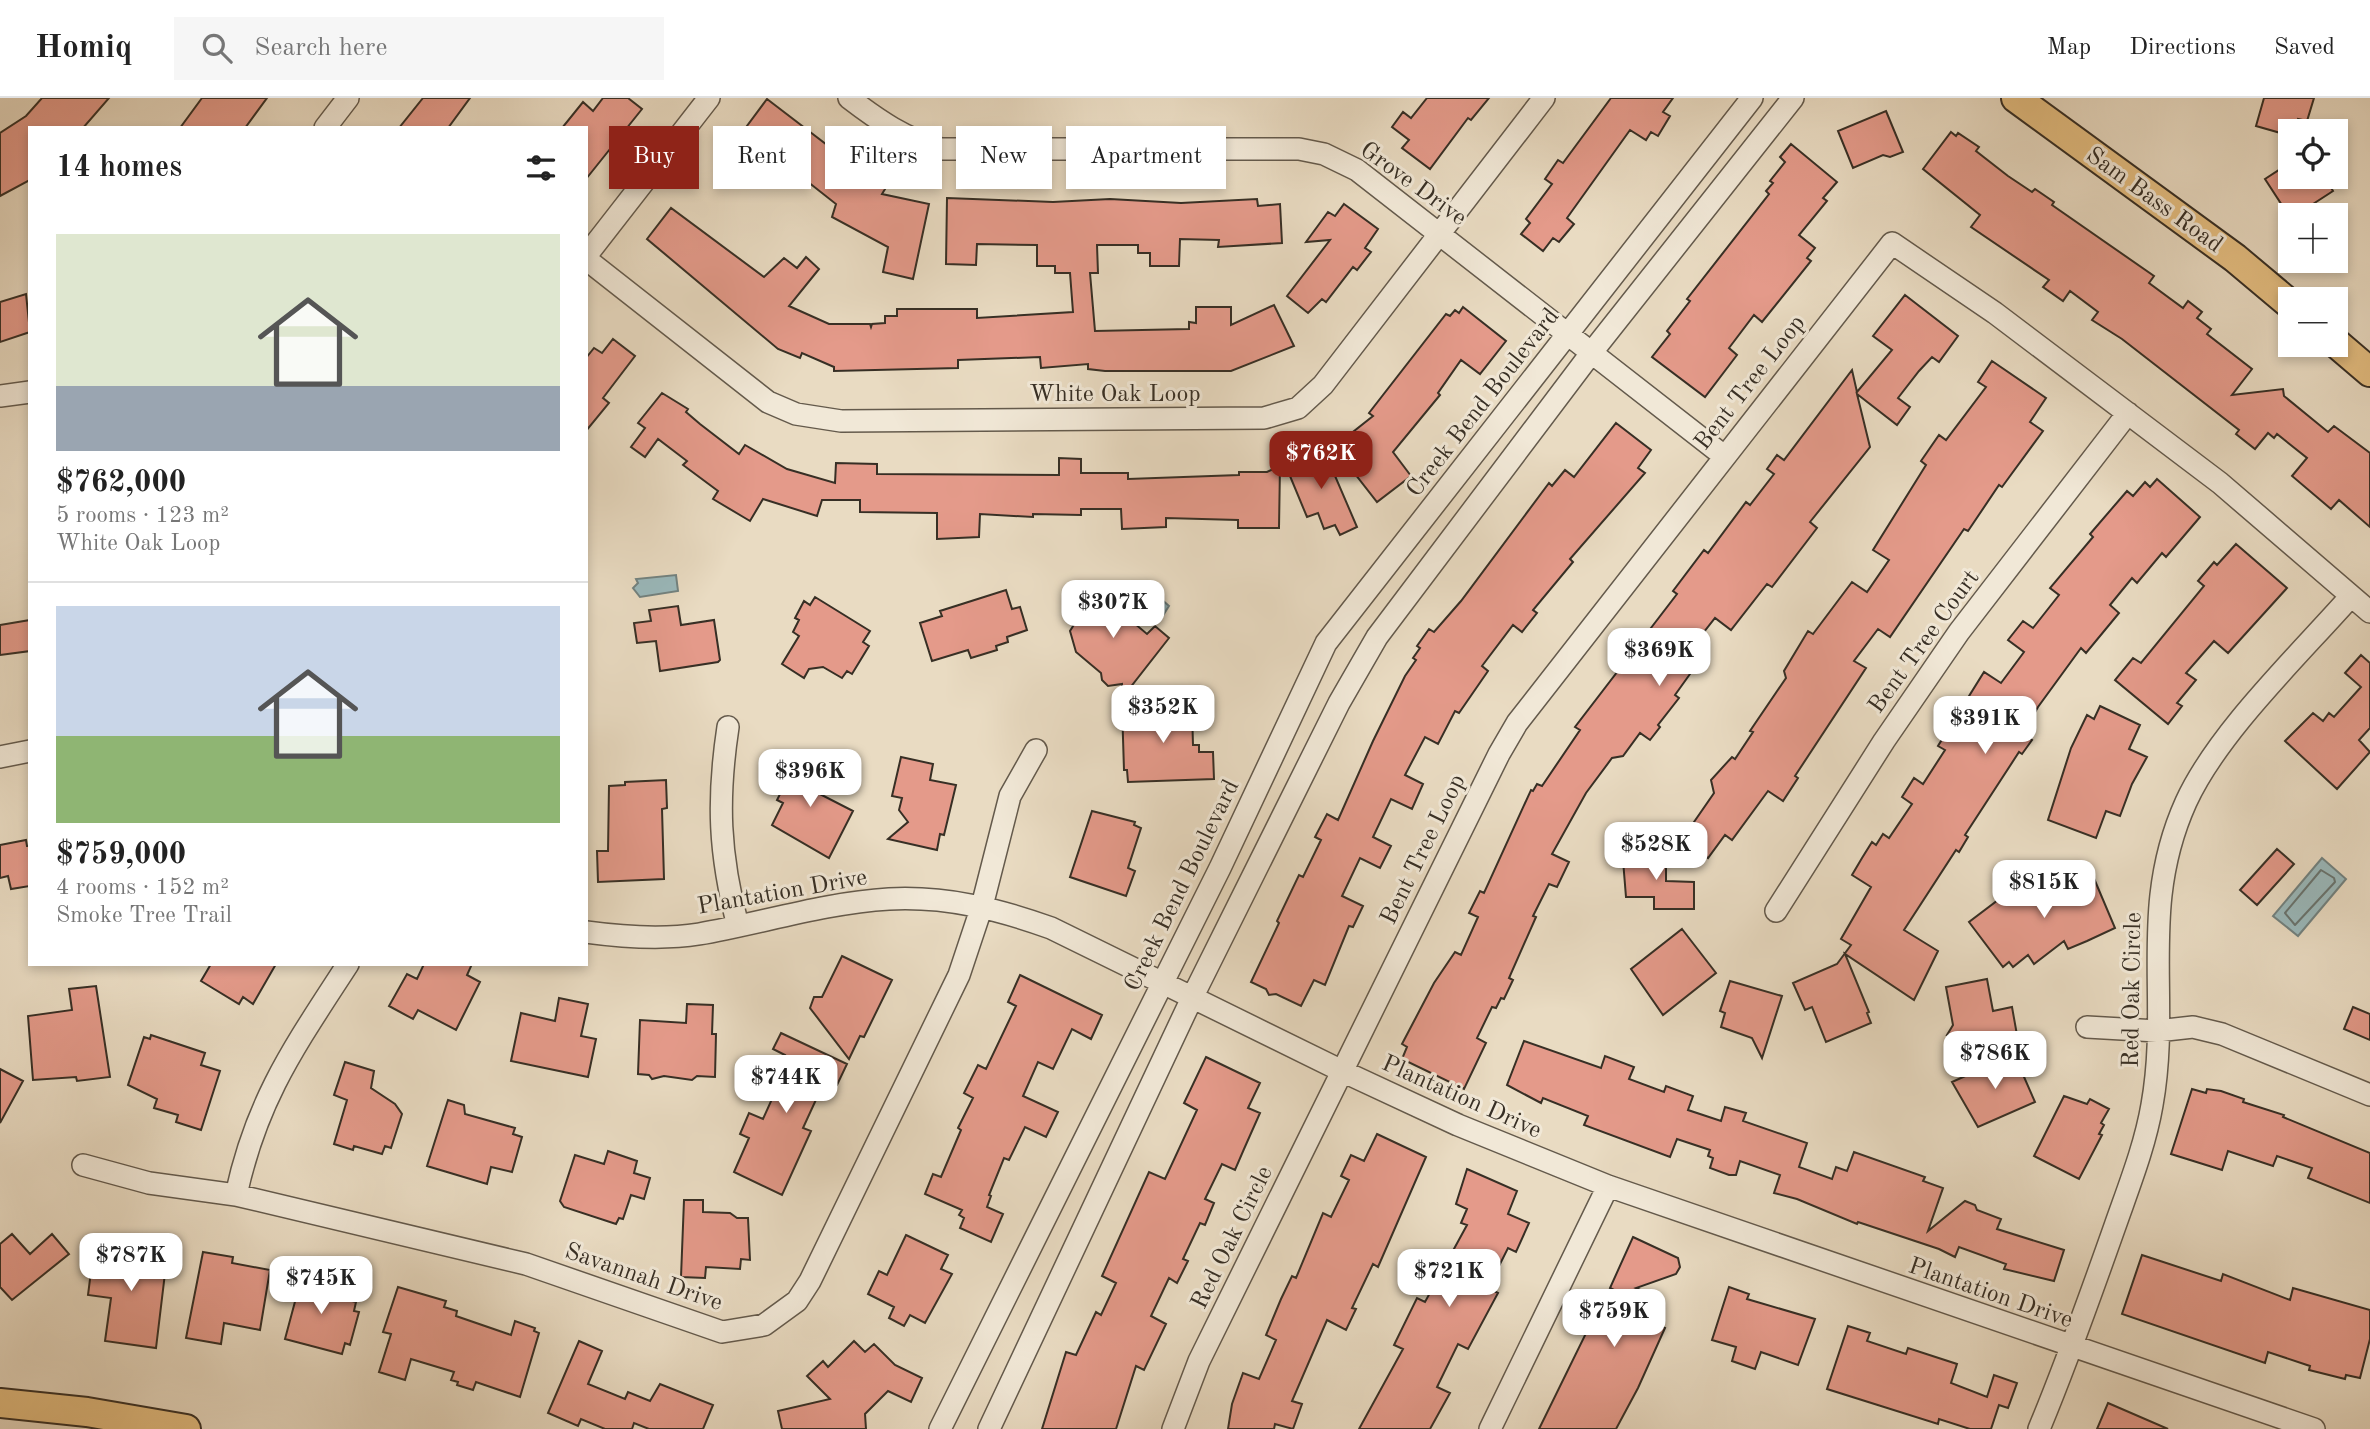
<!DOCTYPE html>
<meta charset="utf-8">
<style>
body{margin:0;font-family:"Old Standard TT",serif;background:#f6f6f6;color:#222;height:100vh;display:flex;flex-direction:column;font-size:26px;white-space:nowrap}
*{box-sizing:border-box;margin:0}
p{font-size:23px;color:#767676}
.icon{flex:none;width:38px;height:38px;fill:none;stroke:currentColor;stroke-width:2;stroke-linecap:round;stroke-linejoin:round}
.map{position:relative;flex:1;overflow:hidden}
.side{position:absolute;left:28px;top:28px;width:560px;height:840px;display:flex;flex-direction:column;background:#fff;border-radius:0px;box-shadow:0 4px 10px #0003}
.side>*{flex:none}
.guide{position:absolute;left:609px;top:28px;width:665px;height:63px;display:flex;gap:14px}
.fabs{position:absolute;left:2278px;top:21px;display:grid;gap:14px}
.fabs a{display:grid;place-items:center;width:70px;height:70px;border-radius:0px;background:#fff;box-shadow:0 4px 10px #0003;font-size:35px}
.price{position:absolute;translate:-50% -60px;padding:0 16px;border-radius:14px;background:#fff;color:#222;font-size:23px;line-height:46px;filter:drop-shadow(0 2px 4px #0008)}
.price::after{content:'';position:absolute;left:50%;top:42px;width:21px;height:16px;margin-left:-10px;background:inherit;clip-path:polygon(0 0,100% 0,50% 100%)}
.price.active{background:#8f2418;color:#fff}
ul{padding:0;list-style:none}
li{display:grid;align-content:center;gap:14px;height:371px;padding:0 28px}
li+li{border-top:2px solid #e0e0e0}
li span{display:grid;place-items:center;height:217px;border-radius:0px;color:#555}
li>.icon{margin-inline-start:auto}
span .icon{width:126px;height:126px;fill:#fffc;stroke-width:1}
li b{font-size:30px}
h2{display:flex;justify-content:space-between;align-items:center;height:84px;padding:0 28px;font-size:30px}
.pill{padding:0 24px;border-radius:0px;background:#fff;box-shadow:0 4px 10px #0003;font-size:24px;line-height:63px}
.pill.active{background:#8f2418;color:#fff}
header{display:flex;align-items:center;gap:42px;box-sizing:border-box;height:98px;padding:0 35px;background:#fff;border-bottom:2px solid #e0e0e0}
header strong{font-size:33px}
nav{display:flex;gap:38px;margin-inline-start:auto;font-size:24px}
.search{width:490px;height:63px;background:#f6f6f6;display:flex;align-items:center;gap:18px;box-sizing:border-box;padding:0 24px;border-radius:0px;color:#767676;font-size:26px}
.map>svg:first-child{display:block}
.water{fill:#9ab9bc;stroke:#728280;stroke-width:2}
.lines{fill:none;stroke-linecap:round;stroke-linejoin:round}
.shore{stroke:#687470;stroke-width:2}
.building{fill:#e49a8a;stroke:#372f25;stroke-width:2}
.minor-casing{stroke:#645a4c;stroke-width:24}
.major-casing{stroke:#372f25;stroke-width:32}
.minor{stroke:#f1e8d7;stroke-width:21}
.major{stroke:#e4be81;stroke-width:28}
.labels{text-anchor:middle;stroke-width:6;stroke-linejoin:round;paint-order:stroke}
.street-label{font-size:24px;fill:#372f25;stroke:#f1e8d7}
</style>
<header>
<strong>Homiq</strong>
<div class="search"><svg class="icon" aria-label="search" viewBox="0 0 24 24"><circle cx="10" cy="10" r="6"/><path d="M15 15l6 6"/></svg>Search here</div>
<nav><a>Map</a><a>Directions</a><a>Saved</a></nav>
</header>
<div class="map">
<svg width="2370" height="1331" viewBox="0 0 2370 1331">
<rect width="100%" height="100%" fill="#e9dbc2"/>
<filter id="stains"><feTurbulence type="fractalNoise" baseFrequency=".00286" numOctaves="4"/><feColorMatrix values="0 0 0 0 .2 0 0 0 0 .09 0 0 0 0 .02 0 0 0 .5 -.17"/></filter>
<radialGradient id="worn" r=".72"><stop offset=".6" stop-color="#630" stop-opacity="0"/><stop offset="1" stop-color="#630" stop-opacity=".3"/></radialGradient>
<!-- water -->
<path class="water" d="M676 477 678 493 640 499 633 490 638 485 636 481Z
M1145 487 1169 508 1162 519 1157 517 1154 520 1138 506 1137 496Z
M2322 760 2346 781 2298 838 2273 818Z"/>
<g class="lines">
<!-- shore -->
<path class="shore" d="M2321 772 2334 780 2335 784 2295 827 2285 815Z"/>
</g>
<!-- building -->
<path class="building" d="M42 0H109L83 30H30V82L0 98V35L26 18Z
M202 0H267L245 30H180Z
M423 0H470L448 30H399Z
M603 0H628L642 11 586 81V30H562L583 4 593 13Z
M1427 0H1489L1471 22 1468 20 1430 71 1402 50 1409 42 1392 29 1403 14 1411 20Z
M1611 0H1673L1663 14 1670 18 1658 38 1651 34 1646 42 1630 32 1567 120 1574 126 1559 144 1553 140 1543 153 1521 136 1530 125 1526 121 1552 86 1545 81 1558 62 1563 65Z
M2264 0H2314L2307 23 2298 21 2291 38 2256 28Z
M767 1 844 60 841 64 885 91 882 96 929 106 913 181 883 174 888 149 832 119 836 106 775 58 769 65 753 53 757 48 741 36Z
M1886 13 1903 54 1890 59 1883 57 1853 70 1838 33Z
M1951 34 1956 38 1958 35 1979 49 1976 53 2008 78 2032 94 2035 91 2054 104 2052 107 2154 178 2149 185 2183 210 2188 203 2202 214 2197 220 2211 231 2207 236 2252 271 2232 297 2283 291 2284 298 2328 334 2334 328 2370 355V429L2339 402 2331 411 2292 378 2307 360 2277 336 2274 340 2268 335 2255 351 2236 336 2239 332 2122 241 2092 222 2098 214 2070 193 2063 203 2043 189 2049 182 1971 129 1980 117 1923 71Z
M1791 46 1837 84 1823 100 1827 103 1799 137 1815 150 1807 160 1811 163 1762 224 1754 217 1729 250 1737 257 1705 299 1652 259 1670 236 1667 233 1690 203 1687 201 1769 96 1766 93 1773 85 1770 83 1785 64 1780 59Z
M2291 64V79H2324L2333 93 2296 117H2291V121L2265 81Z
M947 100 1053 104 1110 101 1181 105 1257 101 1258 108 1280 106 1282 145 1218 149 1219 142 1180 141 1179 168H1150V155H1138V147H1097L1098 175H1090L1095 233 1189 231V224L1196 225V209H1231V227L1274 207 1294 248 1231 273H1105L1088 271V266L1041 270 1040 259 958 262V270L834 273V269L802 255 800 260 778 251 647 141 671 110 764 179 784 160 797 170 806 159 819 171 789 208 829 226H870L871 229 872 226 885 225V218H897V211H977V220L1073 214 1070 175H1055V168H1037V147L977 146 976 167 946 166Z
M1344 106 1378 131 1365 150 1371 154 1357 172 1353 169 1326 204 1322 201 1308 215 1287 198 1330 142 1306 144 1328 114 1335 118Z
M26 196 30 234 0 244V204Z
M1905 197 1958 238 1939 264 1932 259 1919 273 1898 300 1910 309 1897 327 1857 296 1870 349 1810 424 1817 430 1772 489 1767 486 1731 532 1715 520 1689 553 1700 562 1675 597 1679 600 1658 627 1660 629 1650 642 1640 635 1623 658 1612 660 1586 695 1552 756 1569 764 1557 789 1549 786 1533 818 1536 819 1509 880 1513 882 1504 901 1501 900 1496 910 1492 909 1477 940 1486 945 1464 991 1402 961 1407 949 1402 946 1434 885 1455 854 1461 857 1478 819 1469 815 1480 793 1484 795 1531 692 1533 693 1537 686 1542 688 1580 632 1575 629 1677 496 1673 493 1704 452 1708 455 1746 404 1750 407 1774 376 1767 371 1777 357 1784 362 1852 272 1857 294 1892 252 1873 238Z
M1463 209 1506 243 1480 276 1461 262 1438 295 1440 297 1393 354 1411 378 1377 404 1334 349 1373 318 1369 315 1446 216 1450 218 1455 212 1459 215Z
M613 241 635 258 603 300 609 305 586 333V260L594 250 602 255Z
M1992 263 2046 300 2030 324 2043 333 2002 389 1999 387 1968 433 1964 431 1890 539 1878 531 1854 563 1866 570 1795 678 1798 680 1783 703 1768 693 1732 742 1725 737 1708 760 1685 744V737L1714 695 1711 682 1732 659 1735 661 1753 634 1750 633 1786 580 1784 573 1808 533 1813 536 1852 484 1867 494 1889 462 1873 452 1926 367 1921 363 1939 337 1946 342 1986 289 1978 284Z
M662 295 688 311 686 314 700 326 739 356 745 347 787 371 835 385 836 365 877 366V376L1059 377V360L1081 361V375H1128V381L1239 377V374H1267L1280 368 1279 430H1238V422L1166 420V429L1122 431 1121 411H1081V417L1033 416V419L980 416 979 439 937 441V415L860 414V402H822L817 418 763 401 750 423 713 401 718 393 683 367 687 363 658 341 645 359 631 349 645 330 638 325Z
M1616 325 1651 352 1638 370 1645 375 1570 461 1573 464 1533 512 1537 515 1522 534 1513 527 1482 568 1488 573 1459 615 1455 613 1438 646 1425 639 1405 677 1423 686 1412 711 1391 701 1373 739 1391 748 1380 770 1360 760 1342 798 1363 808 1353 829 1349 828 1325 887 1314 882 1301 908 1276 896 1269 897 1266 891 1251 884 1279 825 1277 823 1299 777 1303 779 1321 742 1315 739 1327 716 1338 722 1373 643 1405 578 1416 562 1413 560 1420 550 1417 548 1429 531 1434 534 1461 503 1549 385 1552 388 1565 372 1574 379Z
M1323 350 1357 429 1340 437 1335 427 1324 431 1318 415 1307 419 1285 366Z
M2157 381 2200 419 2166 459 2162 455 2137 485 2132 480 2110 507 2119 515 2086 555 2081 550 2038 609 2023 636 2032 642 2022 656 2019 654 1965 737 1968 739 1959 754 1956 752 1904 832 1938 853 1914 902 1845 856 1869 914 1867 915 1871 925 1826 944 1812 909 1805 912 1793 885 1837 866 1851 847 1841 841 1871 789 1852 777 1862 760 1872 744 1876 747 1883 736 1889 740 1912 706 1902 699 1914 680 1923 686 1945 652 1938 648 1984 574 2001 585 2024 554 2008 542 2023 523 2033 530 2059 497 2050 490 2093 439 2090 436 2127 393 2133 398 2145 384 2150 389Z
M2236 446 2287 490 2228 555 2214 543 2186 575 2196 582 2177 605 2182 608 2168 626 2115 582 2133 560 2141 565 2204 488 2198 483 2214 464 2217 467Z
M1006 492 1012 511 1020 509 1027 532 1007 539 1008 544 996 548 997 552 971 560 968 552 932 563 920 525 942 518 940 513Z
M1118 494 1121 514 1147 536 1155 528 1169 540 1122 600V586L1108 588 1102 582 1101 575 1076 554 1070 533 1075 525 1073 498Z
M815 499 870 533 863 544 869 548 852 576 847 573 842 580 823 569 809 571 804 580 782 566 799 538 793 534 799 522 795 520 804 503 810 507Z
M678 508 681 527 714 522 720 562 718 564 660 573 656 543 637 545 634 525 651 523 649 512Z
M30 522V553L0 557V527Z
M2361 557 2370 565V630L2359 642 2370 654 2337 691 2285 643 2313 615 2323 623 2329 615 2334 619 2361 589 2345 575Z
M1188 606V611H1192L1193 647H1199V654H1213L1214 681 1128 684 1127 672H1124L1122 608Z
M2100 608 2140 627 2129 651 2147 659 2132 686 2120 718 2106 713 2096 740 2048 722 2071 650 2087 617 2094 621Z
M802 653 825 665 812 692 853 713 829 760 772 727 783 705 777 702Z
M901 659 933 666 930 682 956 687 944 737 940 736 937 752 888 741 908 724 899 712 902 700 892 698Z
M666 682 667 710 662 711 664 781 598 784 597 753H608L609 688 625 687V684Z
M1092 713 1135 724 1134 727 1141 730 1128 770 1135 773 1126 798 1070 779Z
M26 742 27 748H30V788L11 791 8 778 0 780V747Z
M2277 751 2294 766 2257 807 2240 792Z
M1629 754H1666V783L1694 784V811H1654V799H1626L1623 762 1629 763Z
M2090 771 2115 830 2087 843 2068 851 2064 843 2034 866 2028 857 2013 869 2009 864 2003 869 1969 824 2010 793 2017 802Z
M1682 831 1716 875 1663 917 1631 871Z
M842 858 892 882 864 939 860 938 849 961 810 910 814 899H822Z
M211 866H276L253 906 243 899 239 906 201 883Z
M424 866H472L467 877 480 884 456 932 418 912 413 921 389 908 407 876 417 881Z
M1020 877 1102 917 1091 941 1072 931 1053 971 1038 964 1023 998 1058 1014 1046 1039 1025 1029 1009 1062 1004 1060 989 1097 991 1098 987 1109 1003 1116 991 1144 960 1130 964 1120 959 1117 962 1112 925 1096 933 1076 941 1079 961 1032 958 1030 973 1000 964 995 978 967 986 971 1016 908 1008 904Z
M1987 881 1993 913 2012 909 2017 937 1957 948 1955 938 1947 937 1953 927 1946 889Z
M1730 883 1782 898 1762 960 1752 940 1721 929 1725 915 1720 913Z
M96 888 110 979 77 983 76 979 33 982 28 918 72 912 69 891Z
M559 900 588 906 581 938 596 941 588 979 511 963 521 915 555 923Z
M687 906 713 907 712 936H716L715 979 697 978 692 982 664 978 652 981 649 977 638 976 640 922 686 925Z
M2353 909 2370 916V942L2344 931Z
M781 935 847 966 837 987 825 982 803 1030 811 1033 782 1097 734 1074 749 1040 740 1036 749 1015 763 1021 777 990 771 987 785 957 773 951Z
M151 937 205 955 201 967 220 973 201 1032 176 1024 178 1017 154 1010 157 1001 128 987 144 939 150 941Z
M1524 943 1601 970 1605 958 1634 969 1629 981 1664 994 1666 988 1693 998 1688 1012 1721 1023 1725 1009 1746 1015 1743 1023 1807 1045 1799 1069 1832 1081 1836 1069 1847 1073 1854 1054 1925 1079 1923 1083 1943 1090 1928 1133 1965 1103 1975 1107 1977 1112 2001 1121 1997 1131 2064 1152 2054 1183 2004 1171 2006 1166 1959 1149 1955 1159 1939 1151 1858 1124 1857 1126 1797 1101 1774 1095 1780 1077 1740 1063 1736 1077H1729L1710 1070 1713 1060 1708 1058 1710 1052 1677 1041 1670 1059 1584 1027 1588 1018 1543 1000 1541 1005 1507 987Z
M2014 956 2035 1004 1978 1029 1952 984Z
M1206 959 1260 985 1248 1010 1260 1015 1244 1051 1235 1072 1222 1066 1205 1101 1214 1105 1205 1127 1200 1125 1183 1161 1188 1163 1177 1185 1169 1180 1151 1218 1166 1226 1144 1272 1136 1268 1116 1331H1042L1066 1254 1076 1257 1096 1214 1101 1217 1116 1185 1102 1178 1149 1074 1165 1081 1197 1012 1184 1005Z
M345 964 374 973 371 990 395 1006 402 1016 391 1050 385 1048 382 1056 354 1048 353 1052 334 1046 347 1002 334 997Z
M0 971 23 983 0 1025Z
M2192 991 2206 995 2207 991 2221 993 2244 1001 2243 1004 2284 1017 2283 1019 2370 1055V1105L2308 1080 2312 1070 2277 1058 2273 1068 2228 1053 2222 1072 2171 1056Z
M2064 998 2087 1006 2090 1001 2109 1011 2101 1025 2104 1027 2099 1036 2102 1037 2079 1081 2034 1058Z
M448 1002 464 1007 465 1016 515 1030 513 1036 522 1039 512 1074 491 1069 487 1086 427 1068Z
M1377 1036 1426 1059 1378 1169 1373 1166 1352 1210 1356 1211 1346 1232 1327 1222 1292 1303 1302 1306 1293 1331 1275 1326 1274 1331H1228L1232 1306 1243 1275 1259 1281 1276 1242 1266 1237 1281 1201 1292 1178 1296 1180 1323 1115 1331 1119 1349 1082 1341 1078 1351 1057 1364 1063Z
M608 1053 637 1063 634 1075 650 1080 644 1101 631 1097 623 1121 619 1120 616 1126 564 1109 560 1103 575 1057 604 1066Z
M1467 1071 1517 1093 1508 1116 1529 1125 1516 1154 1508 1150 1488 1190 1498 1195 1468 1251 1458 1246 1437 1289 1450 1295 1430 1331H1359L1403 1251 1394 1247 1417 1200 1425 1204 1467 1127 1461 1125 1467 1111 1456 1106Z
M684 1102H703V1114L730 1115 737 1120H748L750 1162 741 1161 740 1171 706 1169 705 1180 681 1179Z
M12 1136 30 1156 52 1136 69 1156 12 1202 0 1189V1146Z
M129 1137 156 1140 151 1173 165 1175 156 1250 105 1243 111 1200 88 1197 93 1158 126 1161Z
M906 1137 948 1157 941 1171 952 1176 925 1225 910 1217 904 1228 889 1220 894 1209 868 1196 879 1173 887 1177Z
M1633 1139 1678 1160 1680 1169 1676 1176 1636 1190 1656 1199 1646 1221 1665 1230 1638 1290 1616 1331H1539L1591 1225 1603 1230 1620 1195 1610 1190Z
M203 1154 233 1159 232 1165 270 1172 260 1232 224 1225 221 1246 186 1240Z
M2142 1157 2221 1183 2223 1176 2290 1202 2293 1190 2370 1212V1241L2360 1280 2346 1277 2345 1281 2309 1272 2310 1268 2268 1254 2265 1265 2122 1216Z
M304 1170 329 1177 324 1196 356 1204 354 1213 359 1214 350 1247 345 1245 342 1256 285 1241Z
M398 1189 446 1203 444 1209 457 1213 456 1218 511 1237 515 1223 535 1230 534 1233 539 1235 520 1299 476 1284 473 1292 457 1287 458 1284 451 1282 454 1274 411 1261 405 1282 379 1274 391 1236 383 1234Z
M1729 1189 1749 1196 1747 1201 1815 1221 1798 1267 1761 1254 1755 1271 1732 1263 1736 1249 1712 1242Z
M1848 1228 1870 1235 1867 1243 1906 1256 1908 1250 1957 1266 1951 1285 1987 1299 1994 1277 2017 1285 2008 1310 1999 1307 1991 1331H1970L1939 1321 1938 1326 1827 1291Z
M579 1243 602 1253 588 1286 625 1301 628 1294 650 1303 660 1286 713 1307 703 1331H649L634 1325 632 1331H605L581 1321 578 1328 548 1315Z
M854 1243 865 1254 874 1246 895 1267 922 1280 911 1304 888 1293 865 1316 866 1331H782L778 1313 830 1301 807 1278 823 1263 828 1269Z
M2108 1305 2168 1331H2097Z"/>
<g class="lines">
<defs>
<path id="minor" d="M849 0C879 23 904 40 941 51H1299L1324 56 1357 72 1724 358
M325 30 348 0
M586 158 709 0
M586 161 768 304 796 316 841 323 1264 320 1298 310 1323 287 1544 0
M0 298 30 294
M728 629C717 702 719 756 738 828
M0 659 30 653
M1776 813 1884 643 1959 534 2128 315
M586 834C623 839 662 842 699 836 762 825 824 805 889 801 946 798 998 811 1051 830L1342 973 1458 1027 1608 1088 2314 1331
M2087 929 2157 933 2193 929 2222 936 2370 997
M83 1067 149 1085 236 1097 526 1166 722 1234 764 1227 797 1203 810 1183 959 877 982 808 1010 698 1036 652
M236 1097C257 1000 295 948 348 866
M940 1331 1220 770 1326 545 1752 0
M989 1331 1192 900 1339 605 1377 539 1592 254 1793 0
M1173 1331 1199 1263 1499 656 1517 625 1892 145 1995 215 2220 385 2370 514
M1490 1331 1608 1088
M2039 1331C2067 1264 2091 1196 2115 1128 2129 1088 2145 1048 2152 1007 2171 901 2138 810 2186 704 2218 634 2299 557 2351 498"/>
<path id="major" d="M2016 0 2235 160 2291 207
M2336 245 2370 274
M0 1305 87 1314 186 1331"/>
</defs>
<!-- minor casing -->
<use href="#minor" class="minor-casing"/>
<!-- major casing -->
<use href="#major" class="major-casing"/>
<!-- minor -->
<use href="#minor" class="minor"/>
<!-- major -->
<use href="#major" class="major"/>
</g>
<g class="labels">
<!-- street labels -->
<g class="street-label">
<text transform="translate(1414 85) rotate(36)" y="8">Grove Drive</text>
<text transform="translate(2155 101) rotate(36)" y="8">Sam Bass Road</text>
<text transform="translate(1749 284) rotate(-52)" y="8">Bent Tree Loop</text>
<text x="1115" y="303">White Oak Loop</text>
<text transform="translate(1482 304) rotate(-52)" y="8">Creek Bend Boulevard</text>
<text transform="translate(1923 543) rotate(-54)" y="8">Bent Tree Court</text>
<text transform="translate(1422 751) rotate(-64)" y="8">Bent Tree Loop</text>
<text transform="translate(1181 787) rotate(-64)" y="8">Creek Bend Boulevard</text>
<text transform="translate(782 793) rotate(-10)" y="8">Plantation Drive</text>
<text transform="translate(2131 892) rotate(-89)" y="8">Red Oak Circle</text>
<text transform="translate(1462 998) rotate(24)" y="8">Plantation Drive</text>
<text transform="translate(1231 1139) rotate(-64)" y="8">Red Oak Circle</text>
<text transform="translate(644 1178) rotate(19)" y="8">Savannah Drive</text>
<text transform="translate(1991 1194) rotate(19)" y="8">Plantation Drive</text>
</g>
</g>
<rect width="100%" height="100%" filter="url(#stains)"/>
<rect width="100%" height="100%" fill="url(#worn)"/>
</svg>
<div class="fabs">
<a><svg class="icon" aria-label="locate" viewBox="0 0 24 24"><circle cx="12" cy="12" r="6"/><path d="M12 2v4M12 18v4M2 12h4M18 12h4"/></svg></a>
<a>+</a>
<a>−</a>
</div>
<b class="price active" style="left:1321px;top:393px">$762K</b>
<b class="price" style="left:1113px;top:542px">$307K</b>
<b class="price" style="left:1659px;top:590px">$369K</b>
<b class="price" style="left:1163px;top:647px">$352K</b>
<b class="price" style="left:1985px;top:658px">$391K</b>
<b class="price" style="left:810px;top:711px">$396K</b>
<b class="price" style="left:1656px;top:784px">$528K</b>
<b class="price" style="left:2044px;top:822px">$815K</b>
<b class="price" style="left:1995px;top:993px">$786K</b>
<b class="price" style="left:786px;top:1017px">$744K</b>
<b class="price" style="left:131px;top:1195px">$787K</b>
<b class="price" style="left:1449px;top:1211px">$721K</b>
<b class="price" style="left:321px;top:1218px">$745K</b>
<b class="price" style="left:1614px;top:1251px">$759K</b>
<div class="guide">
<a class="pill active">Buy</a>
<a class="pill">Rent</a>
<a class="pill">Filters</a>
<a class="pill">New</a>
<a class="pill">Apartment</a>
</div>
<section class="side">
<h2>14 homes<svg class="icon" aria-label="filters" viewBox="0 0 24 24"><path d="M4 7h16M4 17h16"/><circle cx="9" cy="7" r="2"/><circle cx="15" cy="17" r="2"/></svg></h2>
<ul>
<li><span style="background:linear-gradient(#dfe7d0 70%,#9aa5b1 0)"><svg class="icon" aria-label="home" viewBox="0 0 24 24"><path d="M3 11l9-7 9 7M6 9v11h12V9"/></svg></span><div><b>$762,000</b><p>5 rooms · 123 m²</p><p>White Oak Loop</p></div></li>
<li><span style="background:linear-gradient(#c9d6e8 60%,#8fb573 0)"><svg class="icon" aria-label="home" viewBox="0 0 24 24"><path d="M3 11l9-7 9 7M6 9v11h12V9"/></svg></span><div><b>$759,000</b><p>4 rooms · 152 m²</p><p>Smoke Tree Trail</p></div></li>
</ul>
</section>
</div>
